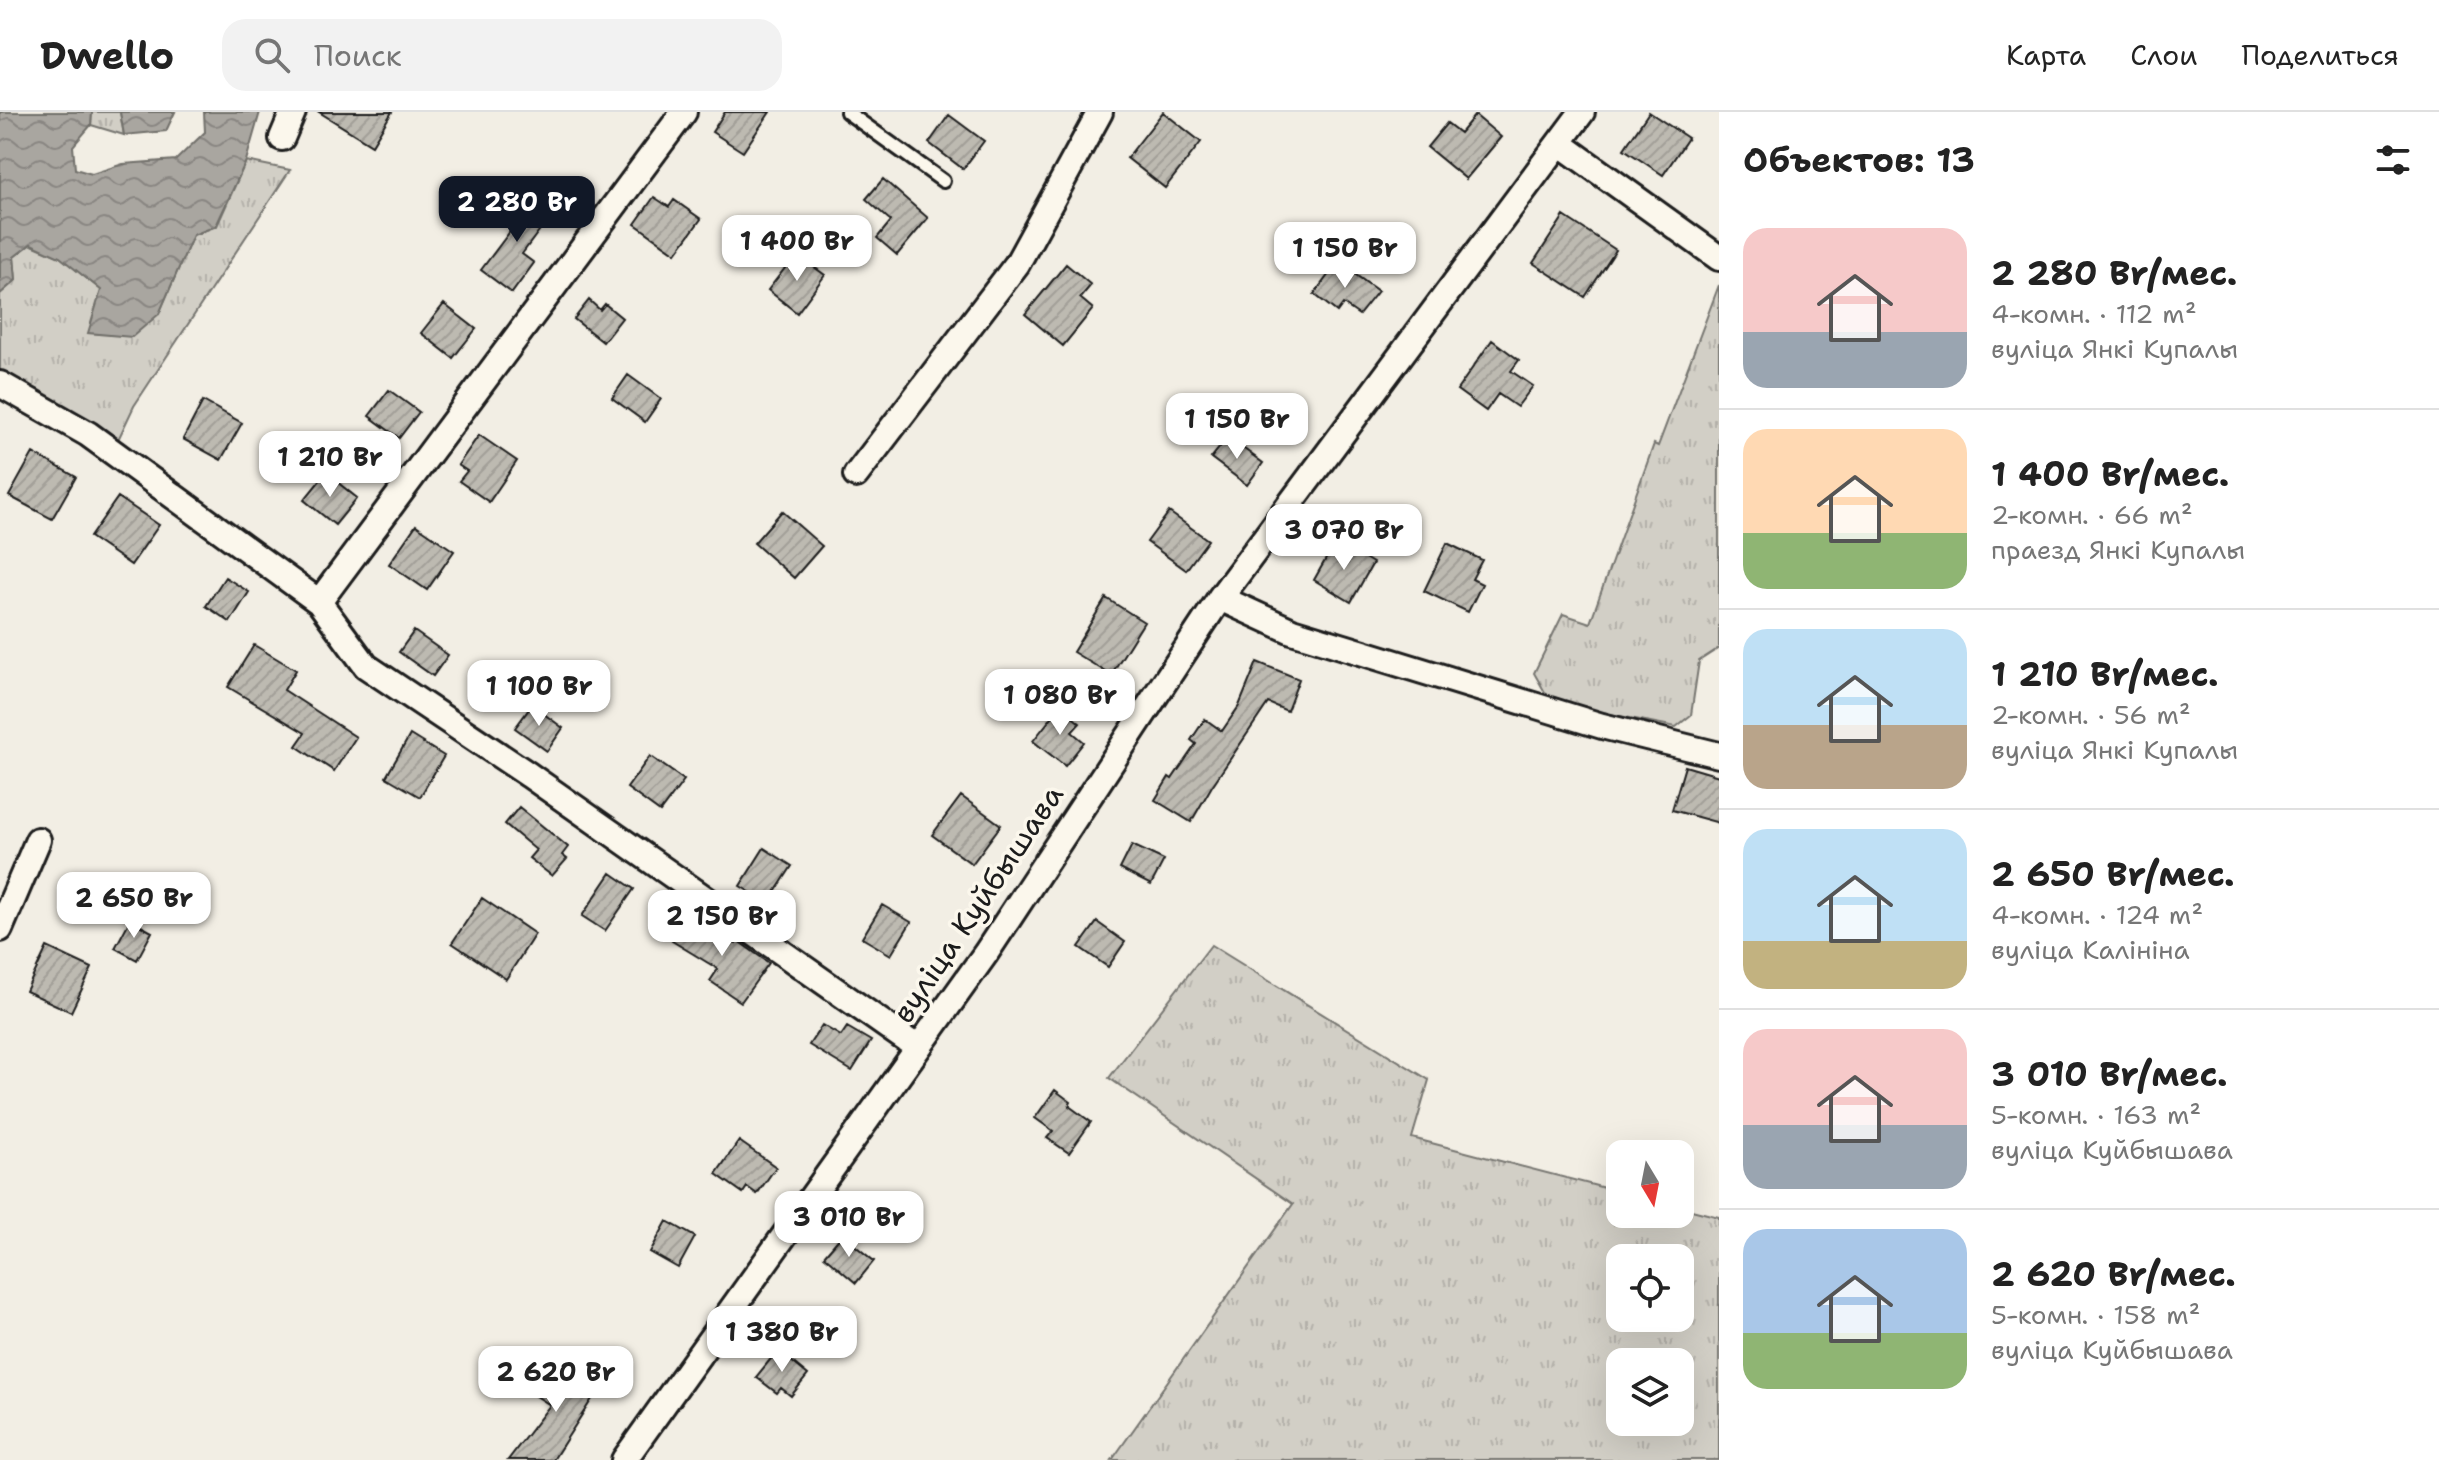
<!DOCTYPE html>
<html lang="ru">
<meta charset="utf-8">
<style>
body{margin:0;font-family:"Shantell Sans",sans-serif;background:#f2f2f2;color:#222;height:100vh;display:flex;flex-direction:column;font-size:30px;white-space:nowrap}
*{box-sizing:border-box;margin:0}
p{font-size:26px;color:#767676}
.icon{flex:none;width:44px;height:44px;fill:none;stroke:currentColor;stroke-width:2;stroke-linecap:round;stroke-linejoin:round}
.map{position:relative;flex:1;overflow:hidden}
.side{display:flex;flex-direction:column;background:#fff;width:720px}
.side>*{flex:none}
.needle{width:52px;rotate:170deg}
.tools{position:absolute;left:1606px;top:1028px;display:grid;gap:16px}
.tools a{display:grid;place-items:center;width:88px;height:88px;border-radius:16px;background:#fff;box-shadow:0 8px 32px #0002;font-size:40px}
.price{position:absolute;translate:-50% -68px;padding:0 18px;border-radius:16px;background:#fff;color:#222;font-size:26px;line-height:52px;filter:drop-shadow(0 2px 4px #0008)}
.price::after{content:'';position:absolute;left:50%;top:48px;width:24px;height:18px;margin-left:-12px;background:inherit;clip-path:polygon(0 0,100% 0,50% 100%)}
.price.selected{background:#111827;color:#fff}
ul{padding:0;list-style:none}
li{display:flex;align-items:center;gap:24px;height:200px;padding:0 24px}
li+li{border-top:2px solid #e0e0e0}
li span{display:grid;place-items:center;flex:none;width:224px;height:160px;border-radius:24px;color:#555}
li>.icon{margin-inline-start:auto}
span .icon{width:96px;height:96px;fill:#fffc;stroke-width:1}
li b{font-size:34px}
h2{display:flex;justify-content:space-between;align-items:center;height:96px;padding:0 24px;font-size:34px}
header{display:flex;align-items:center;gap:48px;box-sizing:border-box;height:112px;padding:0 40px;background:#fff;border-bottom:2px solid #e0e0e0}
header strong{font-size:38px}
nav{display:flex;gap:44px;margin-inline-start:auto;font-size:28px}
.search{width:560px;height:72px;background:#f2f2f2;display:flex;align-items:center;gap:20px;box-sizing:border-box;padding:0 28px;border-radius:24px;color:#767676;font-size:30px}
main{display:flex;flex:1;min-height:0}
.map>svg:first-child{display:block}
.grass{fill:url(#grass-tufts);stroke:#777671;stroke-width:2;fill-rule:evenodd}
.water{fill:url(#water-waves);stroke:#716f6b;stroke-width:2}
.building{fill:url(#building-hatch);stroke:#1c1c1c;stroke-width:2}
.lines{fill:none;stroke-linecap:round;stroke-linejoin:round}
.service-casing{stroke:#1c1c1c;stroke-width:18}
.minor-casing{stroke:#1c1c1c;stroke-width:30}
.service{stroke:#fbf7ec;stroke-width:12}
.minor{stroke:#fbf7ec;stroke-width:24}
.labels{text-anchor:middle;stroke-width:7;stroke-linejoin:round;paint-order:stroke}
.street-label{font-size:30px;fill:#1c1c1c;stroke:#fbf7ec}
</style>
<header>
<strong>Dwello</strong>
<div class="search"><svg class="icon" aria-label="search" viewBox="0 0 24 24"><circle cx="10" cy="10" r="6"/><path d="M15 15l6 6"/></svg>Поиск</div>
<nav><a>Карта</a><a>Слои</a><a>Поделиться</a></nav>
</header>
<main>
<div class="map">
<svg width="1719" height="1348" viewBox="0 0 1719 1348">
<defs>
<pattern id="grass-tufts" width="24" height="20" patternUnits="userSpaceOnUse" patternTransform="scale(2)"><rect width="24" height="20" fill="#d2cfc6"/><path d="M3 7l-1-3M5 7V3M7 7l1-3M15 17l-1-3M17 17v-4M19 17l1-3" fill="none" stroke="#b4b1aa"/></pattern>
<pattern id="water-waves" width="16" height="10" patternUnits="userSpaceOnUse" patternTransform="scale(2)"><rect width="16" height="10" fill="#a9a6a0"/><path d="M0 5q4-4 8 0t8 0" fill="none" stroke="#898682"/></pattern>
<pattern id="building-hatch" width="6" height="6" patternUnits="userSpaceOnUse" patternTransform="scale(2)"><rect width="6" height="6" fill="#bdbab1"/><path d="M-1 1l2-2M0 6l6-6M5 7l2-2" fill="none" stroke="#a29f98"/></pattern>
</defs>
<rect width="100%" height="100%" fill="#f2eee4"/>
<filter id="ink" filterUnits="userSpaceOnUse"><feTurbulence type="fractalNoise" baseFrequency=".0125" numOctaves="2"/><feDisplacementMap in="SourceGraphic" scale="16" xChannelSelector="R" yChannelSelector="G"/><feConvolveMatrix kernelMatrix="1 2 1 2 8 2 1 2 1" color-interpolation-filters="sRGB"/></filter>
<g filter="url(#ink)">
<!-- grass -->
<path class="grass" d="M92 0H120L124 23 91 13Z
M246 49 290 58 134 294 116 332 0 261V182L16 168 14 145 30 132 60 145 102 179 159 202 193 123 217 114Z
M1719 173V536L1699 549 1691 603 1676 615 1584 597 1546 582 1534 561 1563 502 1590 511 1654 332 1658 334Z
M1211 833 1429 968 1412 1026 1620 1080V1102H1680V1095L1719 1105V1348H1112L1293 1092 1109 966ZM1620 1146H1680V1206H1620ZM1620 1250H1680V1310H1620Z"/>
<!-- water -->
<path class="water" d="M0 0H92L91 13 73 34 75 57 92 62 123 52 176 48 205 20 204 0H260L246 49 216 114 193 123 159 202 132 225 88 221 101 178 60 145 31 132 14 145 16 168 0 182Z
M120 0H175L166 19 124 23Z"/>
<!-- building -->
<path class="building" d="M319 0H392L372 33Z
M725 0H770L743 40 712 20Z
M1163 0 1201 30 1165 76 1127 46Z
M1649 0 1688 26 1663 63 1624 37Z
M949 3 984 29 963 57 929 31Z
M1475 3 1501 25 1466 67 1427 35 1447 11 1460 21Z
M883 67 928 106 897 143 877 126 891 109 866 87Z
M527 81 553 100 522 142 534 151 512 181 481 158 514 114 506 109Z
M654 85 669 95 674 88 701 107 676 141 635 112Z
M1564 104 1616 138 1585 185 1533 151Z
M796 142 825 163 797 201 768 178Z
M1338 150 1378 179 1359 203 1343 192 1337 200 1314 182Z
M1066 152 1091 173 1080 186 1093 197 1063 234 1025 202Z
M589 188 600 198 605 192 622 206 603 230 574 207Z
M444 192 476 217 453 246 421 221Z
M1492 228 1519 248 1511 259 1533 274 1517 295 1498 282 1486 299 1457 278Z
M628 263 661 287 645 310 612 286Z
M389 278 419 300 399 326 369 304Z
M203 289 242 311 221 348 183 327Z
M479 323 517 349 489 390 459 369 467 359 458 353Z
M1228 325 1263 351 1247 373 1211 346Z
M33 341 76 365 52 407 9 384Z
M326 361 357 386 335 413 304 388Z
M118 385 159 413 131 453 90 425Z
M782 399 822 434 794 466 754 431Z
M1169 400 1208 428 1186 458 1147 430Z
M416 413 454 439 427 478 389 452Z
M1336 429 1373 451 1351 490 1314 468Z
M1447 431 1482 448 1472 467 1482 472 1468 500 1424 479Z
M225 465 249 480 230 510 206 494Z
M1106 486 1144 510 1111 563 1073 540Z
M414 519 448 543 433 564 399 540Z
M254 533 296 558 284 578 356 625 334 659 296 634 305 621 228 575Z
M1257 550 1299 567 1287 599 1268 591 1212 674 1191 710 1155 688 1169 665 1172 667 1196 632 1191 628 1205 607 1222 619 1239 594Z
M532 593 563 616 547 639 515 616Z
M1060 595 1080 611 1072 620 1084 630 1065 654 1033 629Z
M410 623 444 644 420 685 386 665Z
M650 644 684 668 660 700 627 676Z
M1685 654 1719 664V711L1672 698Z
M961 684 1001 713 972 752 932 723Z
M519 695 568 735 562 743 567 747 552 764 529 746 536 738 505 712Z
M1132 733 1164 748 1151 773 1120 757Z
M764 736 792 754 768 791 740 774Z
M611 761 634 777 605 819 582 804Z
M482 786 535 822 506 867 452 831Z
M882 793 911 810 891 843 862 826Z
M688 803 736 832 738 829 769 851 741 890 710 869 718 857 672 829Z
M130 808 152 820 137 848 115 836Z
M1097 810 1125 830 1108 855 1079 835Z
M47 835 92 856 71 900 26 879Z
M822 913 841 924 847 915 871 929 852 959 809 933Z
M1055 978 1071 990 1069 994 1091 1010 1069 1041 1047 1026 1053 1019 1035 1006Z
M739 1029 776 1055 757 1082 747 1075 743 1081 716 1062Z
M667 1109 695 1125 678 1156 650 1140Z
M842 1123 874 1149 856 1171 824 1144Z
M778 1238 808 1263 791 1284 781 1276 777 1281 756 1265Z
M557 1250 599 1276 553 1348H508L550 1293 536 1284Z"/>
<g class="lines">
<defs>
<path id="service" d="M847 0 943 69"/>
<path id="minor" d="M282 26 293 0
M1559 31 1719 146
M0 272 88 322 319 490 366 554 529 663 918 936
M856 363 1017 152 1100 0
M1220 486 1292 519 1602 614 1719 643
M319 490 684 0
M0 817 38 728
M624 1348 986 841 1220 486 1582 0"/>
</defs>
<!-- service casing -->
<use href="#service" class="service-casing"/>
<!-- minor casing -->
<use href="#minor" class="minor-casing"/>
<!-- service -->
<use href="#service" class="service"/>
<!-- minor -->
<use href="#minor" class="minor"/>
</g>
</g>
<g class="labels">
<!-- street labels -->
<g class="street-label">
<text transform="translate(978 792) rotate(-56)" y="10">вуліца Куйбышава</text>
</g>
</g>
</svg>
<div class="tools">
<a><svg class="needle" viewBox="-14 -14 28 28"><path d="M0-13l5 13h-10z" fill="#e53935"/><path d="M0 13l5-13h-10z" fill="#767676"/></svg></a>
<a><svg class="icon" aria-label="locate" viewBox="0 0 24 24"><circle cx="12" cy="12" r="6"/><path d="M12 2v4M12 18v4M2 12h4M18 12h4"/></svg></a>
<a><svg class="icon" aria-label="layers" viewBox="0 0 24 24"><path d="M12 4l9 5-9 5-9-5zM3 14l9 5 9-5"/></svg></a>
</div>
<b class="price selected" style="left:517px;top:132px">2 280 Br</b>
<b class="price" style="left:797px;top:171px">1 400 Br</b>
<b class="price" style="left:1345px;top:178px">1 150 Br</b>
<b class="price" style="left:1237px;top:349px">1 150 Br</b>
<b class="price" style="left:330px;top:387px">1 210 Br</b>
<b class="price" style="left:1344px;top:460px">3 070 Br</b>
<b class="price" style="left:539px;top:616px">1 100 Br</b>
<b class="price" style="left:1060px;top:625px">1 080 Br</b>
<b class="price" style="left:134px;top:828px">2 650 Br</b>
<b class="price" style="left:722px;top:846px">2 150 Br</b>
<b class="price" style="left:849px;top:1147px">3 010 Br</b>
<b class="price" style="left:782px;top:1262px">1 380 Br</b>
<b class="price" style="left:556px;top:1302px">2 620 Br</b>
</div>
<section class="side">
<h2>Объектов: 13<svg class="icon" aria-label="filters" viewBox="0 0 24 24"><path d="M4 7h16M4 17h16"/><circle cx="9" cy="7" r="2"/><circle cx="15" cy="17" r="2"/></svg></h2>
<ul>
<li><span style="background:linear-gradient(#f6c9c9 65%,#9aa5b1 0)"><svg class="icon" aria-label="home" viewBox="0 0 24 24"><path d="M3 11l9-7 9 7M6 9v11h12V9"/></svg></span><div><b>2 280 Br/мес.</b><p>4-комн. · 112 m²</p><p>вуліца Янкі Купалы</p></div></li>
<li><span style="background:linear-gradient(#ffd9b3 65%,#8fb573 0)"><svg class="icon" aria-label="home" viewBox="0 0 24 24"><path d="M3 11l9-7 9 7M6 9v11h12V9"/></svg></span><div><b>1 400 Br/мес.</b><p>2-комн. · 66 m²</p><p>праезд Янкі Купалы</p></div></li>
<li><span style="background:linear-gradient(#bfe0f5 60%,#b9a48a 0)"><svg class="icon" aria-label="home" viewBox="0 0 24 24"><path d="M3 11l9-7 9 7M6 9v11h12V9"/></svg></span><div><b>1 210 Br/мес.</b><p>2-комн. · 56 m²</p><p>вуліца Янкі Купалы</p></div></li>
<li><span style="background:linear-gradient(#bfe0f5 70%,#c2b280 0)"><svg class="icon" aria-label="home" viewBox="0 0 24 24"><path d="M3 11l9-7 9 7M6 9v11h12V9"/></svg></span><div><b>2 650 Br/мес.</b><p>4-комн. · 124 m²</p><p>вуліца Калініна</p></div></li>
<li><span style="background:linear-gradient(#f6c9c9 60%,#9aa5b1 0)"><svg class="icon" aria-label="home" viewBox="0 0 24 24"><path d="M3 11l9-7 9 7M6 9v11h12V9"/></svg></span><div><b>3 010 Br/мес.</b><p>5-комн. · 163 m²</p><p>вуліца Куйбышава</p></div></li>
<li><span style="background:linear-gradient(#a9c7e8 65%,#8fb573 0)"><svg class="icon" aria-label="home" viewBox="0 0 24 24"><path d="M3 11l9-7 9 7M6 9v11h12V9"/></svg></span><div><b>2 620 Br/мес.</b><p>5-комн. · 158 m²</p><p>вуліца Куйбышава</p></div></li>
</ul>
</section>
</main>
